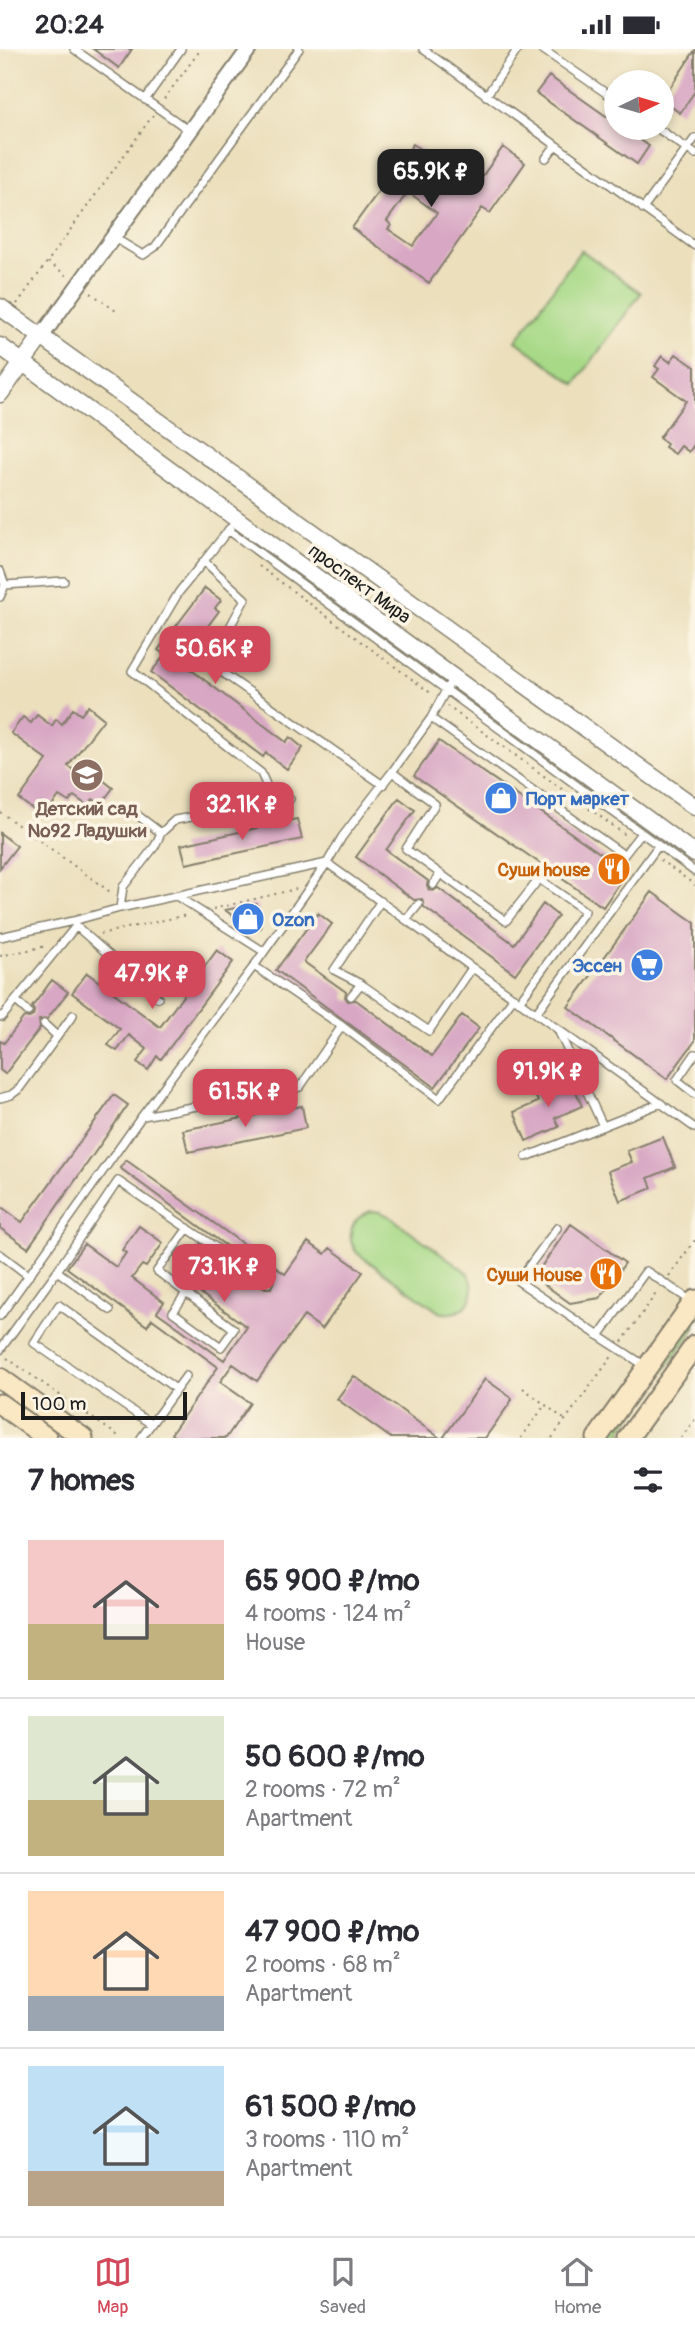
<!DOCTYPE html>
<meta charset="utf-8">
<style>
body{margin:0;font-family:Pangolin,sans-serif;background:#f2f2f3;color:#2b2b33;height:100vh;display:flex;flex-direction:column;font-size:26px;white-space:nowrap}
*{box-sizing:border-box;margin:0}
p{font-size:23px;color:#7c7c81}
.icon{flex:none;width:38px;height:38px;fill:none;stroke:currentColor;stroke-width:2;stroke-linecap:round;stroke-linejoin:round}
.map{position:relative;height:1389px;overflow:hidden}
.panel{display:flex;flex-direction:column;background:#fff;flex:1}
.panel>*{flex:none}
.needle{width:46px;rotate:85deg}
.buttons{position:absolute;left:604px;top:21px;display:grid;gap:14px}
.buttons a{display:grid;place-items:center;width:70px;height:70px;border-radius:50%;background:#fff;box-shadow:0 4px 10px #0003;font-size:35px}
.scale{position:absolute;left:21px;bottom:18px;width:166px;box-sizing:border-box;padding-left:7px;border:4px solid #1c1c1c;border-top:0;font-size:19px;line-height:24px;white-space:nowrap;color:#1c1c1c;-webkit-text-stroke:5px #fcf5e5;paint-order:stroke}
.price{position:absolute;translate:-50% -60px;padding:0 16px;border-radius:14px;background:#d1495b;color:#fff;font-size:23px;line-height:46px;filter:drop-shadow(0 2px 4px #0008)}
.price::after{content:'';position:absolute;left:50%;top:42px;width:21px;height:16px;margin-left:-10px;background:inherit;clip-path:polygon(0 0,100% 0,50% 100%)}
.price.active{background:#222;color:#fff}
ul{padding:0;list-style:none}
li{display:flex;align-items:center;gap:21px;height:175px;padding:0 28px}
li+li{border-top:2px solid #e1e1e2}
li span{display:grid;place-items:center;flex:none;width:196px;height:140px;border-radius:0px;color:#555}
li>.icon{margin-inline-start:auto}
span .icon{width:84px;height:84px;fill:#fffc;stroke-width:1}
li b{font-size:30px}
h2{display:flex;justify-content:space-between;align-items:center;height:84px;padding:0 28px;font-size:30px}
.status{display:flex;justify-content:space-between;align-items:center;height:49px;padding:0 35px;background:#fff;direction:ltr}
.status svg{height:19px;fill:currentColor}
.tab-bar{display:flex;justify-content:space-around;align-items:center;height:98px;border-top:2px solid #e1e1e2;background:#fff;font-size:19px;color:#7c7c81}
.tab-bar a{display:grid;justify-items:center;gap:4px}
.tab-bar .active{color:#d1495b}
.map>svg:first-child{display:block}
.green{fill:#a7d987;stroke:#627a52;stroke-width:2}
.building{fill:#d8a7c4;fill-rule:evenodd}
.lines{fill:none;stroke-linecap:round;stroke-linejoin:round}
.service-casing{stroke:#847e6c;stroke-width:10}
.minor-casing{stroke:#847e6c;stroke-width:18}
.tertiary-casing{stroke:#847e6c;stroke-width:19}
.secondary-casing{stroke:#847e6c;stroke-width:23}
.path{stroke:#847e6c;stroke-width:2;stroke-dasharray:2 5;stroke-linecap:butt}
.service{stroke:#fff;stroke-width:7}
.minor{stroke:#fff;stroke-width:14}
.tertiary{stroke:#fff;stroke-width:16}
.secondary{stroke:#fae7c3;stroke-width:19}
.labels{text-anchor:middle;stroke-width:7;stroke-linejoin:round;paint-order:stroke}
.street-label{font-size:19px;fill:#1c1c1c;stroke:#fcf5e5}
.shop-label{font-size:19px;font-weight:bold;fill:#366cbe;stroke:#fcf5e5;text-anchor:start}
.education-label{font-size:19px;font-weight:bold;fill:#785e54;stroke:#fcf5e5}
.food-label{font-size:19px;font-weight:bold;fill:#c56008;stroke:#fcf5e5;text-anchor:end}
</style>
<div class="status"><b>20:24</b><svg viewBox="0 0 49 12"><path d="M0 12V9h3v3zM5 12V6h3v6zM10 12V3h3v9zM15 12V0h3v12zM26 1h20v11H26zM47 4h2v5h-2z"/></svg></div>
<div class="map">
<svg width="695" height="1389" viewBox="0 0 695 1389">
<rect width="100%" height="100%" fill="#fcf5e5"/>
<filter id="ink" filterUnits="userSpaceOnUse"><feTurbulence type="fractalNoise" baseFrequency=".0143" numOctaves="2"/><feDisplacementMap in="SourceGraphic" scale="14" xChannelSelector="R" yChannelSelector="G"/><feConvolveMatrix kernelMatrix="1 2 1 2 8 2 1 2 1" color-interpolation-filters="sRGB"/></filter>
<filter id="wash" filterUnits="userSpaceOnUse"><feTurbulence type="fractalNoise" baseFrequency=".00686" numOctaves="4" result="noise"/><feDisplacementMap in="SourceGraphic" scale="28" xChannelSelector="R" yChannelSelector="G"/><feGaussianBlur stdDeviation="1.57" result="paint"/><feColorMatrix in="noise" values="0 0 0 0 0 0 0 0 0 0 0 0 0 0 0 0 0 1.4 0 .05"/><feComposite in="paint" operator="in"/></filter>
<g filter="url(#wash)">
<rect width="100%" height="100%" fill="#ebdfbc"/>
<!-- green -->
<path class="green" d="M581 201 641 244 575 335 516 292Z
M371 1162 380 1163 389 1167 467 1223C482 1245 465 1270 439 1263L357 1204C345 1187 351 1169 371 1162Z
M695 1265V1279L616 1389H606Z"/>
<g id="blocks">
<!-- building -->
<path class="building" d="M93 0H132L119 19Z
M695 1V42L680 64 662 51Z
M549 27 616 74V79H623L649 97 637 115 536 44Z
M413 95 474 139 503 98 525 114 490 164 482 159 429 234 352 179ZM408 143 437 164 413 197 388 180 391 176 387 172Z
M676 305 695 318V394L689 403 681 397 675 405 665 398 667 395 659 389 686 352 653 328 659 320 655 317 662 307 670 313Z
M205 539 221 551 215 559 219 562 181 613 286 693 290 688 303 699 287 720 266 704 263 708 151 623 165 606 158 601Z
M88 657 104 670 68 717 83 728 89 720 113 739 101 755 93 750 88 757 74 747 69 753 59 747 49 761 41 754 35 762 19 750 47 711 11 684 23 668 31 674 37 666 52 677 56 670 62 675 73 660 81 666Z
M439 692 627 823 603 858 414 727Z
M399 749 415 761 386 801 428 832 427 836 429 841 433 842 438 839 514 895 543 855 558 867 515 925 424 858 422 850 414 851 356 808Z
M297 770 302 790 186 815 181 796Z
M0 784 17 797 0 819Z
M652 843 695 874V992L667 1030 568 958Z
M257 855 261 879 252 881 225 861Z
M318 864 332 875 304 913 346 943 345 948 348 952 356 951 432 1007 462 966 479 979 435 1038 276 921Z
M217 901 233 913 161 1010 157 1007 148 1021 137 1013 147 1000 129 986 117 1002 108 996 120 980 72 944 87 924 160 978Z
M52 931 68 943 47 970 39 971 40 979 5 1025 0 1021V992L4 994 24 968 29 969 33 967 34 962 32 958Z
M570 1028 582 1057 555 1069 559 1078 526 1092 514 1063 538 1053 534 1043Z
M114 1046 128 1056 28 1199 0 1179V1157L22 1173Z
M302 1057 306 1079 188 1103 183 1081Z
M663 1088 675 1118 648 1129 652 1139 620 1152 608 1122 632 1113 627 1102Z
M126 1111 285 1225 308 1193 325 1205 330 1199 363 1223 322 1280 304 1267 257 1332 233 1315 220 1333 250 1354 226 1389H177L171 1385 218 1318 152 1270 147 1277 67 1219 84 1195 116 1218 126 1204 122 1201 139 1177 163 1194 146 1218 142 1216 132 1229 164 1253 157 1263 224 1311 247 1278 185 1233 194 1221 175 1207 182 1199 192 1207 200 1195 265 1239H271L274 1232 120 1119Z
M571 1175 625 1214 600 1249 570 1254 534 1228Z
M354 1327 440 1389H391L352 1361 337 1350Z
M485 1330 512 1349 510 1354 485 1389H443Z"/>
</g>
</g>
<g filter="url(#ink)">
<use href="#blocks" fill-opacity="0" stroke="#847e6c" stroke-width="2"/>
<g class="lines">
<defs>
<path id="service" d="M74 0 190 82
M423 0 695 197
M542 0 616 51
M486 47 518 0
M145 51 181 0
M657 79 695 105
M546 109 555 97
M643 160 695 89
M113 188 143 206 155 198 299 0
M228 481 695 823
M204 512 230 479
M0 522 5 536 0 548
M5 536 64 532
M431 669 624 806 641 784
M392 723 435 755 406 800 506 872 539 830 585 862 519 953
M269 753 271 747 261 724 132 622 179 543 204 512 245 550 210 615 383 736
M132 762 161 784
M433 836 440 825
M178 848 263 902
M381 852 334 921 361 935 429 982 472 919
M120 859 123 838 155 797 161 784 175 771 290 750
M406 871 419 855
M0 888 73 872 120 859 327 814 695 1079
M254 917 342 977 439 1050 514 948
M351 947 361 935
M16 952 28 963
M536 964 658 797
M0 967 2 968 76 877 158 949
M44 975 57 987
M558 981 603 1077
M695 1005 677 1031 695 1045
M0 1049 11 1046 19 1040 73 966
M143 1067 300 1038 342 977
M526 1108 661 1054
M557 1179 518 1232 599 1287
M0 1205 29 1227
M57 1222 118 1132 268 1234
M186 1244 234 1280 221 1298 173 1263 186 1244 157 1222 188 1179
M0 1267 142 1067 254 917 327 814 342 788 392 723 431 669 453 628
M0 1301 57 1222 110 1261
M647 1318 599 1287 646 1222 693 1253
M151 1375 34 1294 59 1256 176 1340
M141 1389 186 1327"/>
<path id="minor" d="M41 288 249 0"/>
<path id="tertiary" d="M0 258 695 758
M0 297 695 805
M0 345 41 288"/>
<path id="secondary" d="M0 1329 83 1389
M0 1355 47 1389
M597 1389 695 1251
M628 1389 695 1296"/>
</defs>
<!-- service casing -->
<use href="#service" class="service-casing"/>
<!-- minor casing -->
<use href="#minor" class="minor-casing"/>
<!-- tertiary casing -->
<use href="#tertiary" class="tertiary-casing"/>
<!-- secondary casing -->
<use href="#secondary" class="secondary-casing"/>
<!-- path -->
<path class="path" d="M164 50 201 0
M48 213 69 228
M91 244 116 262
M17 255 153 66
M259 517 432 645
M447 657 627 787
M0 763 113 845
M660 811 695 836
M213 860 296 840
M100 885 187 866
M0 907 47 897
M669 1227 695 1191
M622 1293 657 1243
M7 1309 121 1389
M523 1339 564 1370
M521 1389 545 1356
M552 1389 613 1306
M681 1389 695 1370"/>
<!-- service -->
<use href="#service" class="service"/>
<!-- minor -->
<use href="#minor" class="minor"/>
<!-- tertiary -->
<use href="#tertiary" class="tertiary"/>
<!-- secondary -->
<use href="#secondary" class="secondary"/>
</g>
</g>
<!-- icons -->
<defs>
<symbol id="school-disc" viewBox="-11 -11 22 22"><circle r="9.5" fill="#8d6e63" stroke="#fcf5e5"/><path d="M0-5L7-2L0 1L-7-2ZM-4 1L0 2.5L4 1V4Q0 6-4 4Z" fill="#fff"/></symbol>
<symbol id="shop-disc" viewBox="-11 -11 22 22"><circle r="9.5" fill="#3f7fe0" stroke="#fcf5e5"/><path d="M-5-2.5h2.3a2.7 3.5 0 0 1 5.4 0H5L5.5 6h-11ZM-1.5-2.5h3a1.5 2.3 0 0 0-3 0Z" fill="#fff"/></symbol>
<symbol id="restaurant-disc" viewBox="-11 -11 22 22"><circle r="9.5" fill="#e8710a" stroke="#fcf5e5"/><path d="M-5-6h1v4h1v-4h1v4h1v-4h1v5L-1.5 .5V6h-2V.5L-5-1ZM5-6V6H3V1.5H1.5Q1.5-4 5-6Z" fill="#fff"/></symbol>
<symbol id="supermarket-disc" viewBox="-11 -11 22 22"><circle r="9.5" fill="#3f7fe0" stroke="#fcf5e5"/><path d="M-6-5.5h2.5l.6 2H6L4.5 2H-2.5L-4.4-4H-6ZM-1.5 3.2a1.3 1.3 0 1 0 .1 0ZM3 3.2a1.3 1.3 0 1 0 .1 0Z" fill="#fff"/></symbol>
</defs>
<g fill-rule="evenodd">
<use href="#school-disc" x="68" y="707" width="38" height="38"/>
<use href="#shop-disc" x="482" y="730" width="38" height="38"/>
<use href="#restaurant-disc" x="595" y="801" width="38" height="38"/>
<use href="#shop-disc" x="229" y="851" width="38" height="38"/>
<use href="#supermarket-disc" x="628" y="897" width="38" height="38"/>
<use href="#restaurant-disc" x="587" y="1206" width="38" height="38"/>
</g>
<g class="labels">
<!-- street labels -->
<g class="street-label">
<text transform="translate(360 534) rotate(36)" y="7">проспект Мира</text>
</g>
<!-- shop labels -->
<g class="shop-label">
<text x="526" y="756">Порт маркет</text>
<text x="272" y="877">Ozon</text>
<text x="622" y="923" text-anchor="end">Эссен</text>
</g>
<!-- education labels -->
<g class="education-label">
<text x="87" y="766">Детский сад<tspan x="87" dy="22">№92 Ладушки</tspan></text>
</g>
<!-- food labels -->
<g class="food-label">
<text x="590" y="827">Суши house</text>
<text x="582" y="1232">Суши House</text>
</g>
</g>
</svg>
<div class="buttons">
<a><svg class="needle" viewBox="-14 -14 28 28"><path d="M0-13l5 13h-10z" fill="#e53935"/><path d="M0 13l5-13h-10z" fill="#7c7c81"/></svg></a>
</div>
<div class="scale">100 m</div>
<b class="price active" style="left:431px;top:160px">65.9K ₽</b>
<b class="price" style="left:215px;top:637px">50.6K ₽</b>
<b class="price" style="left:242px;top:793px">32.1K ₽</b>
<b class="price" style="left:152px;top:962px">47.9K ₽</b>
<b class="price" style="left:548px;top:1060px">91.9K ₽</b>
<b class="price" style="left:245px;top:1080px">61.5K ₽</b>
<b class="price" style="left:224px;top:1255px">73.1K ₽</b>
</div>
<section class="panel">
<h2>7 homes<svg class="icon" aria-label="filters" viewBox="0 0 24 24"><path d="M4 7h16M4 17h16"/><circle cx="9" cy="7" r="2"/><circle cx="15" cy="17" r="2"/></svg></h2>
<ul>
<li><span style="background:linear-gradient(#f6c9c9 60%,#c2b280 0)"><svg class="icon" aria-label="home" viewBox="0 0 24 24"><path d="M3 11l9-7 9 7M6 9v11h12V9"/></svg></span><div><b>65 900 ₽/mo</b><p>4 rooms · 124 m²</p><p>House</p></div></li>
<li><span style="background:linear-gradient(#dfe7d0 60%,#c2b280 0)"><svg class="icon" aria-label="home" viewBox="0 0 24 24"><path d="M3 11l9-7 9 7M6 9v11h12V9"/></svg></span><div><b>50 600 ₽/mo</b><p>2 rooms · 72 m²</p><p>Apartment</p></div></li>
<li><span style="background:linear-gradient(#ffd9b3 75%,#9aa5b1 0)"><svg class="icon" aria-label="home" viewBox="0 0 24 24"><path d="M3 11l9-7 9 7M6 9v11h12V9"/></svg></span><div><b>47 900 ₽/mo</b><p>2 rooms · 68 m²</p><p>Apartment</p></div></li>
<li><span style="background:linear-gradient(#bfe0f5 75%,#b9a48a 0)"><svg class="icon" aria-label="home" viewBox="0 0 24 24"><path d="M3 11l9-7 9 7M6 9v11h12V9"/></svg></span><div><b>61 500 ₽/mo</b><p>3 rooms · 110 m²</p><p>Apartment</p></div></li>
</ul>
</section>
<nav class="tab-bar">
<a class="active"><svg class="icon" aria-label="map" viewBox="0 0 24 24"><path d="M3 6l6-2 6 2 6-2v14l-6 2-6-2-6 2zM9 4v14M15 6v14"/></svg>Map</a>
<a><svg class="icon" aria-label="saved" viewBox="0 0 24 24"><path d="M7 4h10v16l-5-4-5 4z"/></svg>Saved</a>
<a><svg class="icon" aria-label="home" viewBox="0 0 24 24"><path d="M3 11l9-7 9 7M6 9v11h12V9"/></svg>Home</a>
</nav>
